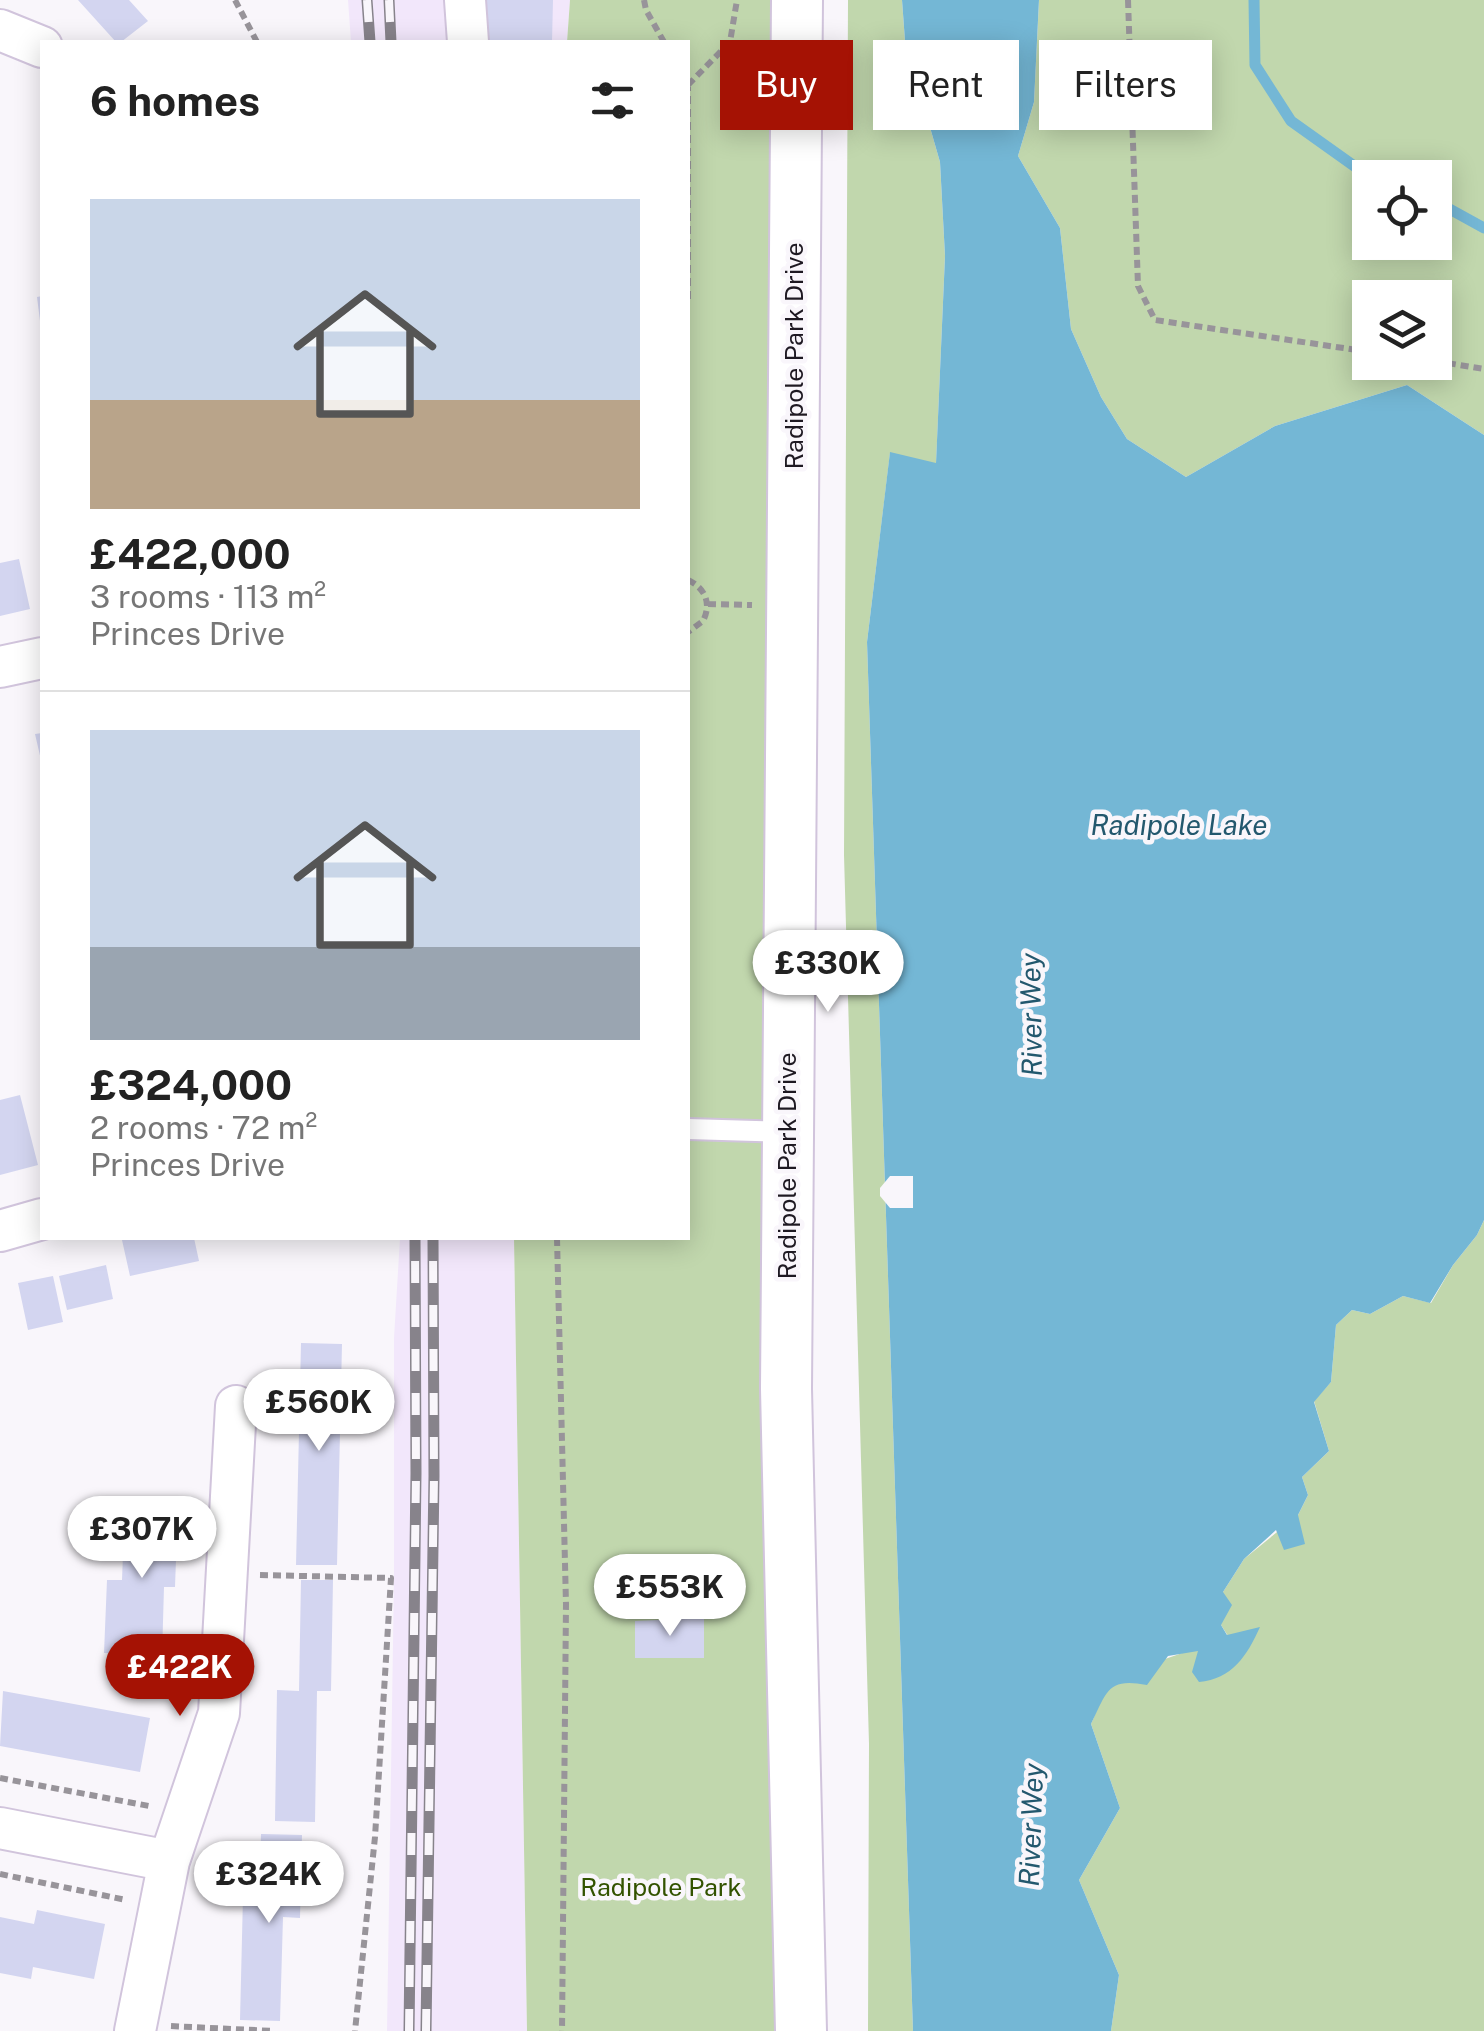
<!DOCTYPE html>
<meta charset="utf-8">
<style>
body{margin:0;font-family:"Public Sans",sans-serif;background:#f6f6f6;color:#222;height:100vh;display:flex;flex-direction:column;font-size:38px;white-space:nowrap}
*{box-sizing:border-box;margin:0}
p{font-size:32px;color:#767676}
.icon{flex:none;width:55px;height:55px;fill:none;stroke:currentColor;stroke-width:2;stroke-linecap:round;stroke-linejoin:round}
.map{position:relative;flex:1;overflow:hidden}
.drawer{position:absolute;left:40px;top:40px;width:650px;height:1200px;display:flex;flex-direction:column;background:#fff;border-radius:0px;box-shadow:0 5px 25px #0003}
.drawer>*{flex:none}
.banner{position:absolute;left:720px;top:40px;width:612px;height:90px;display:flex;gap:20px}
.buttons{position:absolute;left:1352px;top:160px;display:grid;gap:20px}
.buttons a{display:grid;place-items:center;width:100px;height:100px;border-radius:0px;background:#fff;box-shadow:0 5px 25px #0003;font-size:50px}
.price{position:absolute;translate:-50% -85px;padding:0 22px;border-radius:35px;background:#fff;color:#222;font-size:32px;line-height:65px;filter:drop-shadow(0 2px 5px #0008)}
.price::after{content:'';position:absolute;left:50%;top:60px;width:30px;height:22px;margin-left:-15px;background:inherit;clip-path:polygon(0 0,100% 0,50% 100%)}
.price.current{background:#a51204;color:#fff}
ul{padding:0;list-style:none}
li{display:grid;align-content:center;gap:20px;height:530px;padding:0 50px}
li+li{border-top:2px solid #e0e0e0}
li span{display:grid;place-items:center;height:310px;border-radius:0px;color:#555}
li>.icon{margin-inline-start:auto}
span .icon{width:180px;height:180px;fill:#fffc;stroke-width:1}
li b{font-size:42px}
h2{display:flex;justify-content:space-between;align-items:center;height:120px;padding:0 50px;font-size:42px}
.tag{padding:0 35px;border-radius:0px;background:#fff;box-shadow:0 5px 25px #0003;font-size:35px;line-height:90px}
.tag.current{background:#a51204;color:#fff}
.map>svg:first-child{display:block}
.built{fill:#f2e7fb}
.green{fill:#c1d7ad;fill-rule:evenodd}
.water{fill:#74b7d5}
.pier{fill:#f9f6fb}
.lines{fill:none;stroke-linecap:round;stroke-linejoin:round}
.stream{stroke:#74b7d5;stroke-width:11}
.building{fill:#d3d5f0}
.service-casing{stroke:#d1c4dc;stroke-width:24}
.minor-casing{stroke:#d1c4dc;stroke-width:44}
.tertiary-casing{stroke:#d1c4dc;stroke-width:54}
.path{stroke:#98949a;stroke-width:6;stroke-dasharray:8 5;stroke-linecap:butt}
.service{stroke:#fff;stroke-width:20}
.minor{stroke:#fff;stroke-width:40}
.tertiary{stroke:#fff;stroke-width:50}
.rail-casing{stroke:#87838b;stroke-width:11}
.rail{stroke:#f9f6fb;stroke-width:8;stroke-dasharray:22;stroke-linecap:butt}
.labels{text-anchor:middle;stroke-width:9;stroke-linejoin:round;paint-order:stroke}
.street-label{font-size:25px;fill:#1e1922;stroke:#f9f6fb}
.park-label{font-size:25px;fill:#335300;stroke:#f9f6fb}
.water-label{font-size:28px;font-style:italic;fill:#23586e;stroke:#f9f6fb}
</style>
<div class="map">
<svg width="1484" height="2031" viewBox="0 0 1484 2031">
<rect width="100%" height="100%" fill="#f9f6fb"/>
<!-- built -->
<path class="built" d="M348 0H570L567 42H351Z
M400 1238H514L527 2031H387L394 1579V1338Z"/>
<!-- green -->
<path class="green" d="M570 0H797L801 2031H527L514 1238H688V42H567Z
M848 0H902L905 41 940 162 945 256 936 464 890 453 867 642 913 2031H868L869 1744 844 855Z
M1039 0H1484V435L1407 385 1275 426 1186 477 1127 439 1101 397 1071 329 1060 228 1018 156 1034 102ZM1370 178H1435V242H1370ZM1370 298H1435V362H1370Z
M1484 1220V2031H1111L1119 1975 1079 1880 1120 1808 1091 1724C1096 1714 1100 1698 1108 1689 1127 1666 1226 1640 1259 1628L1228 1636 1221 1625 1223 1592 1244 1559 1298 1515 1308 1495 1302 1477 1329 1451 1314 1401 1331 1382 1336 1325 1352 1310 1370 1314 1403 1296 1431 1303 1453 1265 1477 1235Z"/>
<!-- water -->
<path class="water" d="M902 0H1039L1034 102 1018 156 1060 228 1071 329 1101 397 1127 439 1186 477 1275 426 1407 385 1484 435V1220L1477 1235 1453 1265 1430 1303 1403 1296 1370 1314 1352 1310 1336 1325 1331 1382 1314 1402 1329 1451 1302 1477 1308 1495 1298 1515 1305 1544 1284 1550 1276 1530 1244 1559 1223 1592 1232 1605 1221 1625 1227 1635 1260 1627C1247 1656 1232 1679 1199 1682L1192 1672 1198 1651 1168 1656 1147 1685C1107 1677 1107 1692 1091 1724L1120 1808 1079 1880 1119 1975 1111 2031H913L867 642 890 452 936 463 945 256 940 162 905 41Z"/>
<!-- pier -->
<path class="pier" d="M890 1176H913V1208H890L880 1196V1188Z"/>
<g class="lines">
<!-- stream -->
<path class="stream" d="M1254 0 1255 65 1291 121 1371 178
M1435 201 1484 228"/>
</g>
<!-- building -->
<path class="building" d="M78 0H129L148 21 121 42H116Z
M484 0H553L552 42H484Z
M42 296V321H40L37 297Z
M19 559 30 609 0 616V563Z
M42 733V760H41L35 734Z
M20 1095 38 1165 0 1175V1100Z
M135 1238H194L199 1261 130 1276 122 1240Z
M106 1265 113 1299 67 1310 59 1276Z
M53 1276 63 1322 28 1330 18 1283Z
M301 1343 342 1344 337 1565H296Z
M125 1503 178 1506 175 1587H164L162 1656 104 1653 107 1580H122Z
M301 1580H333L331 1691H317L315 1822 275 1821 277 1690 299 1691Z
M704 1618V1658H635V1621Z
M3 1691 150 1718 140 1772 0 1746Z
M261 1834 302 1835 300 1918 283 1917 280 2021 240 2020 243 1896 259 1897Z
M37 1910 105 1924 94 1979 33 1967 31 1979 0 1973V1917L34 1924Z"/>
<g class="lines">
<defs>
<path id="service" d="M688 1129 788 1132"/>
<path id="minor" d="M465 0 468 42
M0 30 42 47
M0 667 42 658
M0 1231 42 1219
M0 1828 169 1861
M135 2031 169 1861 219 1713 236 1406"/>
<path id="tertiary" d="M797 0 786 1389 801 2031"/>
</defs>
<!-- service casing -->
<use href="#service" class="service-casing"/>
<!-- minor casing -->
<use href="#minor" class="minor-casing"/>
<!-- tertiary casing -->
<use href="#tertiary" class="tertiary-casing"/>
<!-- path -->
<path class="path" d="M235 0 257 42
M644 0 646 10 664 42
M1128 0 1138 286 1155 320 1370 352
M688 83V301
M688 85 730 42 737 0
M1435 361 1484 369
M688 580C705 588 712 603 703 621L688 632
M708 604 752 605
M557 1238 566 1604 562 2031
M260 1575 391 1578 375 1837 355 2031
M0 1778 149 1806
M0 1874 126 1900
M171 2026 274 2031"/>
<!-- service -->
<use href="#service" class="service"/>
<!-- minor -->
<use href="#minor" class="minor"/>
<!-- tertiary -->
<use href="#tertiary" class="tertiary"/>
<defs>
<path id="rail" d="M367 0 370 42
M389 0 391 42
M409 2031 416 1473 415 1238
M426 2031 434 1476 433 1238"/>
</defs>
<!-- rail casing -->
<use href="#rail" class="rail-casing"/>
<!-- rail -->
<use href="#rail" class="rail"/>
</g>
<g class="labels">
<!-- street labels -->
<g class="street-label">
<text transform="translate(794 356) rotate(-90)" y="9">Radipole Park Drive</text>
<text transform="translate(787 1166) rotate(-90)" y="9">Radipole Park Drive</text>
</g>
<!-- park labels -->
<g class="park-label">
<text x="661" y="1896">Radipole Park</text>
</g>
<!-- water labels -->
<g class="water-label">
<text x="1179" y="835">Radipole Lake</text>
<text transform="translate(1031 1015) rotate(-91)" y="10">River Wey</text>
<text transform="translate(1031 1825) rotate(-88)" y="10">River Wey</text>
</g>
</g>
</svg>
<div class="buttons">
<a><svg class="icon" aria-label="locate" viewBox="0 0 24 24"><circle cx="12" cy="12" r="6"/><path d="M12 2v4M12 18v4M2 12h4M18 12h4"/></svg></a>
<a><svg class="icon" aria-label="layers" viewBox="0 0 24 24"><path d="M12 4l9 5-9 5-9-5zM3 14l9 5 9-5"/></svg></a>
</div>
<b class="price" style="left:828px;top:1015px">£330K</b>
<b class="price" style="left:319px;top:1454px">£560K</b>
<b class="price" style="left:142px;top:1581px">£307K</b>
<b class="price" style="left:670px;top:1639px">£553K</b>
<b class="price current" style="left:180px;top:1719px">£422K</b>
<b class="price" style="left:269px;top:1926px">£324K</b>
<div class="banner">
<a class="tag current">Buy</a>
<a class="tag">Rent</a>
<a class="tag">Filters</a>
</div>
<section class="drawer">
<h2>6 homes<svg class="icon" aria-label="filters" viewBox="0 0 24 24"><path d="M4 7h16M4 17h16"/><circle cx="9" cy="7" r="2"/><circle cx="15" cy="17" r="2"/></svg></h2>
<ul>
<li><span style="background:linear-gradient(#c9d6e8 65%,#b9a48a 0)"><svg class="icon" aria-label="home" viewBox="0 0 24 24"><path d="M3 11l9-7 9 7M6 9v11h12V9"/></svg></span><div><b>£422,000</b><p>3 rooms · 113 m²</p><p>Princes Drive</p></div></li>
<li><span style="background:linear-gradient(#c9d6e8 70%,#9aa5b1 0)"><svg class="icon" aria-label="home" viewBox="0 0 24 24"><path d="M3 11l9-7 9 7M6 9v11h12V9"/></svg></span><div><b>£324,000</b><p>2 rooms · 72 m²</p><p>Princes Drive</p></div></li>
</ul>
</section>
</div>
